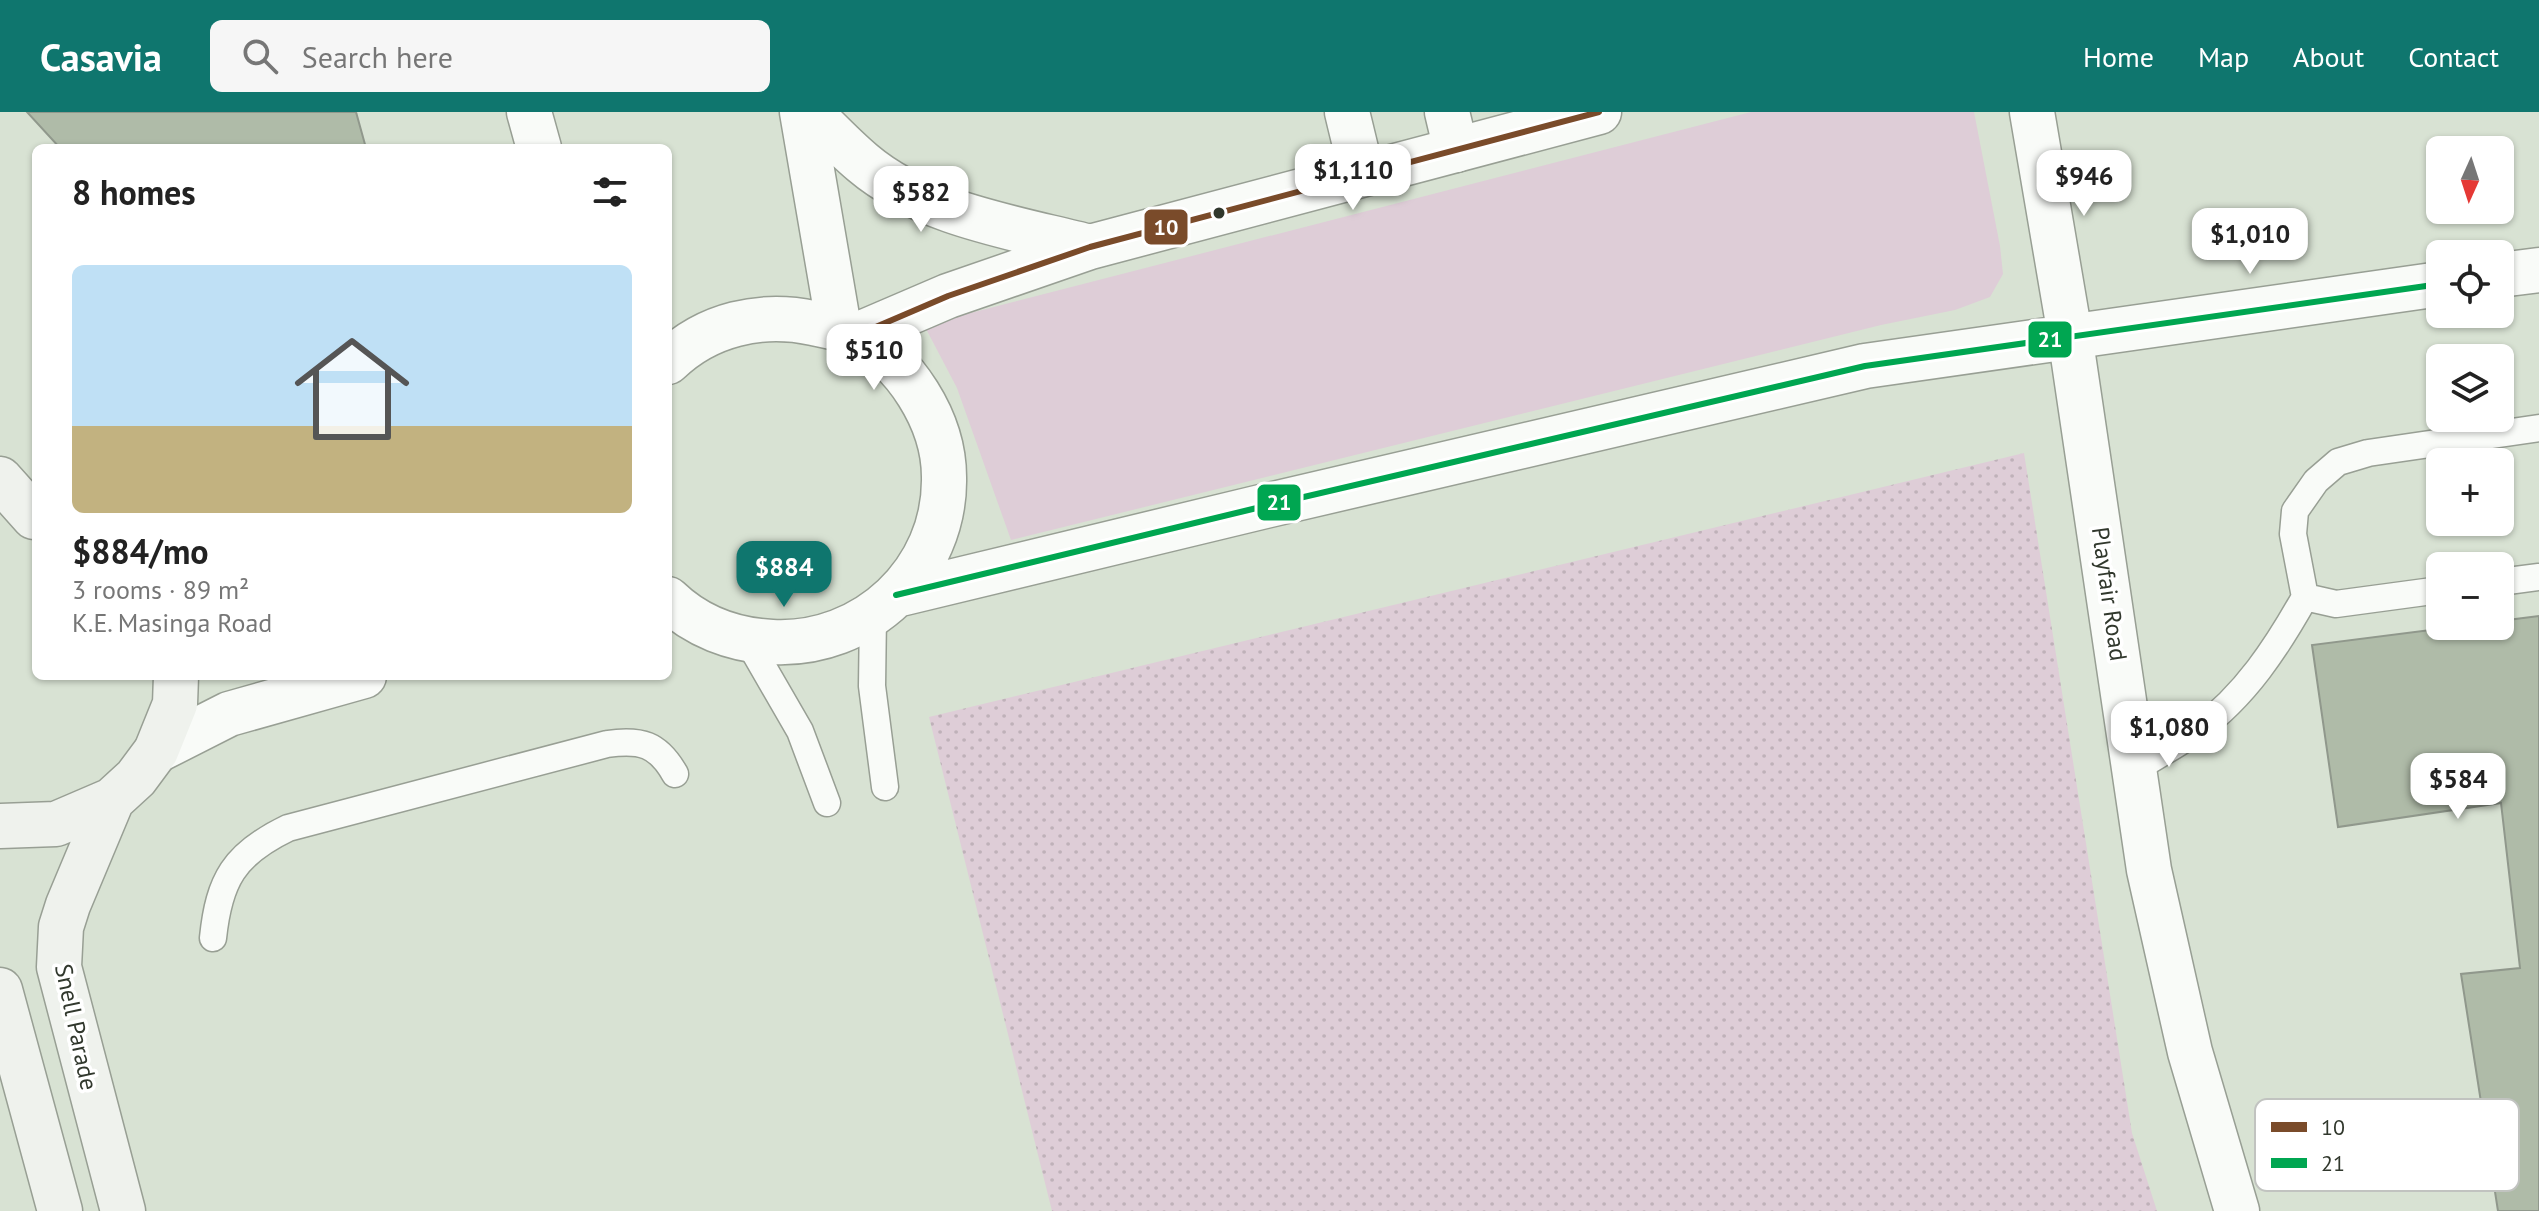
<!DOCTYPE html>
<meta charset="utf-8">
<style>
body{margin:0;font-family:"PT Sans",sans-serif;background:#f6f6f6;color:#222;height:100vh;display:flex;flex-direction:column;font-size:30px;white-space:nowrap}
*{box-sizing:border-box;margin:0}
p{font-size:26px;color:#767676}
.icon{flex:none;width:44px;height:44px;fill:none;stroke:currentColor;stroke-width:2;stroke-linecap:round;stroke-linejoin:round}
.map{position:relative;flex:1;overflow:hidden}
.sheet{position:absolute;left:32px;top:32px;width:640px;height:536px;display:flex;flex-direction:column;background:#fff;border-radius:12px;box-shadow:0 2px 6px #0004}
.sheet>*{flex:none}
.needle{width:52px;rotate:183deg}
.buttons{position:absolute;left:2426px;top:24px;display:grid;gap:16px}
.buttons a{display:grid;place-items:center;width:88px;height:88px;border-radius:12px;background:#fff;box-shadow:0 2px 6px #0004;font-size:40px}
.price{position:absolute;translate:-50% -68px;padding:0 18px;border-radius:16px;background:#fff;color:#222;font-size:26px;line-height:52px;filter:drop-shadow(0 2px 4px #0008)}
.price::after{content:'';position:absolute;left:50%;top:48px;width:24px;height:18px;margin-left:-12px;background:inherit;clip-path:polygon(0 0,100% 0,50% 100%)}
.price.on{background:#0f766e;color:#fff}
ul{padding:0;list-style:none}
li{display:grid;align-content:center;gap:16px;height:424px;padding:0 40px}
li+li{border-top:2px solid #e0e0e0}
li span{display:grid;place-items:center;height:248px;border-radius:12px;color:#555}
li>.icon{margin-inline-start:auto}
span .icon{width:144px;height:144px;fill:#fffc;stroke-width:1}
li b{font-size:34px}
h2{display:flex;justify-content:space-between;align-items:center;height:96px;padding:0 40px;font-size:34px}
header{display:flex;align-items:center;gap:48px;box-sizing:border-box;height:112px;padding:0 40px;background:#0f766e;color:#fff}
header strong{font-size:38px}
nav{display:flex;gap:44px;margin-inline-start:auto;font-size:28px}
.search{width:560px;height:72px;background:#f6f6f6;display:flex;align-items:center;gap:20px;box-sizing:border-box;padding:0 28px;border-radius:12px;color:#767676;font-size:30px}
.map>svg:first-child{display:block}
.grass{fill:#decdd7}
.park{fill:url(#park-dots)}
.building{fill:#afbba8;stroke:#90988c;stroke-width:2}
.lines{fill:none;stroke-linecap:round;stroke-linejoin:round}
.service-casing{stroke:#989f94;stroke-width:29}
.minor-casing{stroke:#989f94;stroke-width:47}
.tertiary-casing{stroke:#989f94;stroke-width:47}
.secondary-casing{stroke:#989f94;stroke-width:47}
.service{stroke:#f9fbf8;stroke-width:26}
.minor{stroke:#f9fbf8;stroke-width:44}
.tertiary{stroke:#f9fbf8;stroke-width:44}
.secondary{stroke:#eff2ed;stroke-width:44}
.bus-1-casing{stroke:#fff;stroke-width:12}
.bus-2-casing{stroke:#fff;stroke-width:12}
.bus-1{stroke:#7a4b2a;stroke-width:6}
.bus-2{stroke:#00a651;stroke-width:6}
.bus-dot{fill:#31382d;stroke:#fff;stroke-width:3}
.labels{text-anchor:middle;stroke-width:7;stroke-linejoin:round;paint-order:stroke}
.street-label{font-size:24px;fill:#31382d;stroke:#fff}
.key{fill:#fff;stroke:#c1c3c0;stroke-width:2}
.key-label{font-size:22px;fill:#31382d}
.line-badge{stroke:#fff;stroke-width:3}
.badge-label{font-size:22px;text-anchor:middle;font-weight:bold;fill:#fff}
</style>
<header>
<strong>Casavia</strong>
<div class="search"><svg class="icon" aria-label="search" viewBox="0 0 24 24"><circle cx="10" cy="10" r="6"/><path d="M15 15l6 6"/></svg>Search here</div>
<nav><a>Home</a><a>Map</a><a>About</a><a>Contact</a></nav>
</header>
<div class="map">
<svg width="2539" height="1099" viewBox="0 0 2539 1099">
<defs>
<pattern id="park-dots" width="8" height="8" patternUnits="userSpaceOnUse" patternTransform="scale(2)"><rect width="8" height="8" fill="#decdd7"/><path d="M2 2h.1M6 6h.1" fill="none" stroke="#bfb1b9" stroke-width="1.8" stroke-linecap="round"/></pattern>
</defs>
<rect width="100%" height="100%" fill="#d8e2d3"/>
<!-- grass -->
<path class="grass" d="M1751 0H1974L2000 134 2003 162 1990 185 1955 198 1881 213 1011 428 957 276 924 213Z"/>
<!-- park -->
<path class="park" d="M2024 341 2132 1021 2157 1099H1052L929 605Z"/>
<!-- building -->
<path class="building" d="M27 0H356L366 36H60Z
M2539 504V1099H2498L2461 862 2520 856 2501 691 2338 715 2312 533 2462 514H2500V509Z"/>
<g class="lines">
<defs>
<path id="service" d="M2500 470 2539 465
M2440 478 2336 492 2305 485 2293 422 2295 399 2316 369 2338 350 2368 341 2539 316
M873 503 872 574 885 675
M748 529 800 619 827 691
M2135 657C2156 644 2178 632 2198 618 2245 584 2277 535 2305 485
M213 826C219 768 234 742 288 716L607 632C641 627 658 632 675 662"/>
<path id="minor" d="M1347 0 1362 62
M1447 0 1456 38"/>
<path id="tertiary" d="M529 0 539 36
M802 0 839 216
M810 0C827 17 844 35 863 51 923 102 1016 116 1090 135
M2032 0 2070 223 2149 758 2190 940 2237 1099
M2500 163 2539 158
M857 223 948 184 1090 135 1599 0
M668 250C707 212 761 200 813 211 827 214 841 216 854 222 905 247 944 309 944 365 946 460 865 535 772 530 733 528 696 514 668 487
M896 483 1265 394 1865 254 2440 172
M156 639 229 602 364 564"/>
<path id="secondary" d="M0 367 34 405
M112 688 68 793 61 815 59 855 123 1099
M0 714 56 712 112 688 136 666 156 639 175 592 176 564
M0 878 60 1099"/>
</defs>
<!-- service casing -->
<use href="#service" class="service-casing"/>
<!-- minor casing -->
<use href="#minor" class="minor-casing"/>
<!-- tertiary casing -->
<use href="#tertiary" class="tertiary-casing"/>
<!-- secondary casing -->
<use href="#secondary" class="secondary-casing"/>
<!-- service -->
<use href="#service" class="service"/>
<!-- minor -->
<use href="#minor" class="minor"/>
<!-- tertiary -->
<use href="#tertiary" class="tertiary"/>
<!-- secondary -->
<use href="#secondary" class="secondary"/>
<defs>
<path id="bus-1" d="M857 223 948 184 1090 135 1599 0"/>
<path id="bus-2" d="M896 483 1265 394 1865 254 2440 172"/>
</defs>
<!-- bus-1 casing -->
<use href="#bus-1" class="bus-1-casing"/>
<!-- bus-2 casing -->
<use href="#bus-2" class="bus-2-casing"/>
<!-- bus-1 -->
<use href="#bus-1" class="bus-1"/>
<!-- bus-2 -->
<use href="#bus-2" class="bus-2"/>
</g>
<!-- markers -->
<circle class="bus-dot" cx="1219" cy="101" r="7"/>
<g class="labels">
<!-- street labels -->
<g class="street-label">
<text transform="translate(2109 482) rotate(82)" y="8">Playfair Road</text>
<text transform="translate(76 915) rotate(78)" y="8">Snell Parade</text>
</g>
</g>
<!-- legend -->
<rect x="2255" y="987" width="264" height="92" rx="12" class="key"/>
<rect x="2271" y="1010" width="36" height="10" fill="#7a4b2a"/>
<rect x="2271" y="1046" width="36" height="10" fill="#00a651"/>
<g class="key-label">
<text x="2321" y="1023">10</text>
<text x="2321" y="1059">21</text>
</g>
<g class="line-badge">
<rect x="1143" y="96" width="46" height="38" rx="8" fill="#7a4b2a"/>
<rect x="2027" y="208" width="46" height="39" rx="8" fill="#00a651"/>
<rect x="1256" y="371" width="46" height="39" rx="8" fill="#00a651"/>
</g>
<g class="badge-label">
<text x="1166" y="123">10</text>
<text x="2050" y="235">21</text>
<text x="1279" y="398">21</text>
</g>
</svg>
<div class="buttons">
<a><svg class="needle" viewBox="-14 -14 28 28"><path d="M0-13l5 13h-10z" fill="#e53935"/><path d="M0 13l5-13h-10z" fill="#767676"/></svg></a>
<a><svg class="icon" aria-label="locate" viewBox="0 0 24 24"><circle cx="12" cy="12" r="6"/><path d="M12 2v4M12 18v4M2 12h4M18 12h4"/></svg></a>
<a><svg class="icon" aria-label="layers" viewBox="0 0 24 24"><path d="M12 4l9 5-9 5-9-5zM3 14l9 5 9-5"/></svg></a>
<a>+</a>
<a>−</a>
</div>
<b class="price" style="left:1353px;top:100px">$1,110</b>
<b class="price" style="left:2084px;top:106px">$946</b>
<b class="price" style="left:921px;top:122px">$582</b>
<b class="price" style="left:2250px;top:164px">$1,010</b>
<b class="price" style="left:874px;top:280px">$510</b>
<b class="price on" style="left:784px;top:497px">$884</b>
<b class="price" style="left:2169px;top:657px">$1,080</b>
<b class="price" style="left:2458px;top:709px">$584</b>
<section class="sheet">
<h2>8 homes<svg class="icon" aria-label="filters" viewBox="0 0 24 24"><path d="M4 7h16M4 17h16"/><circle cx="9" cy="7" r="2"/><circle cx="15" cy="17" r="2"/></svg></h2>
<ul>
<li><span style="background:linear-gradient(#bfe0f5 65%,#c2b280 0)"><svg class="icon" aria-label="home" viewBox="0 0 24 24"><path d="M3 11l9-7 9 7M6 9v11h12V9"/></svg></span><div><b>$884/mo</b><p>3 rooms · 89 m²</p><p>K.E. Masinga Road</p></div></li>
</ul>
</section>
</div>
